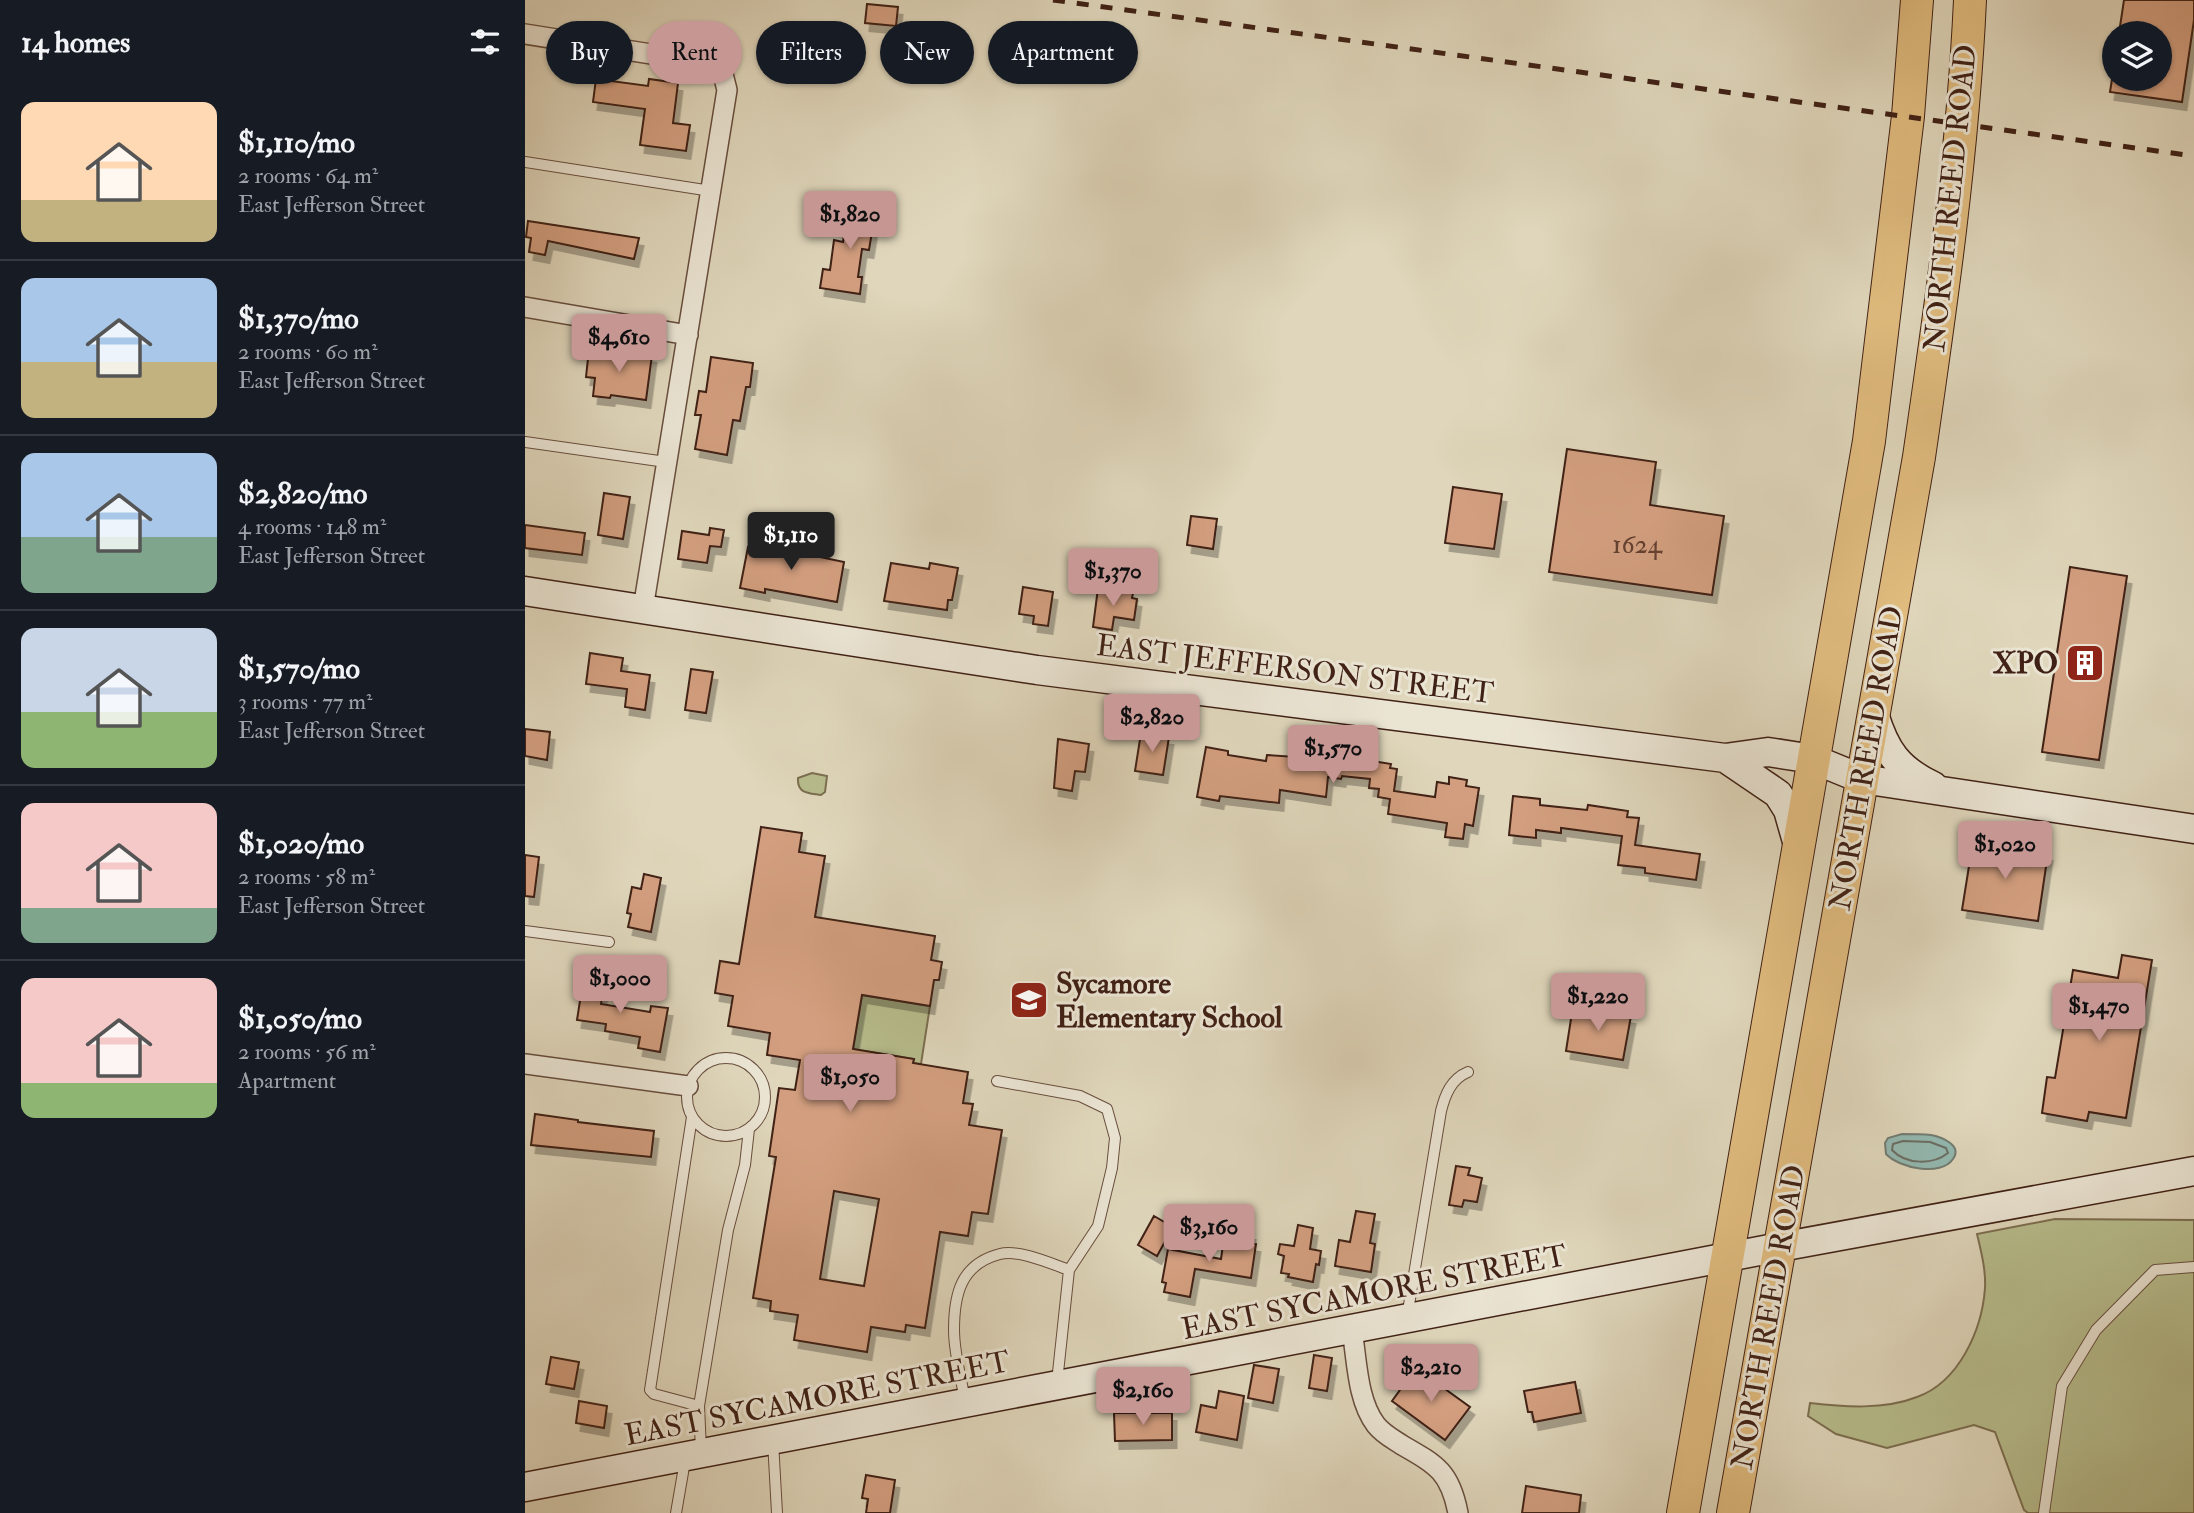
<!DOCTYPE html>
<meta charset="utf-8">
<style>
body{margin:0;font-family:"IM FELL Double Pica",serif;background:#242831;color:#f1f3f6;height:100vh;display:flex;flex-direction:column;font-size:26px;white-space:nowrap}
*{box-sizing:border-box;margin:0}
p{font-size:23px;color:#9ea1a6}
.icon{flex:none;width:38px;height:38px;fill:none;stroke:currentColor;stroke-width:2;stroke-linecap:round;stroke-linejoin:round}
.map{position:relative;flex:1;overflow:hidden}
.details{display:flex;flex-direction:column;background:#171b24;width:525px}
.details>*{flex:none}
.guide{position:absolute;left:21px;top:21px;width:665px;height:63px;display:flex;gap:14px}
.buttons{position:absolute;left:1577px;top:21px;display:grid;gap:14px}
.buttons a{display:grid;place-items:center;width:70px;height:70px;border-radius:50%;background:#171b24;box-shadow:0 2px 5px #0004;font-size:35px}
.price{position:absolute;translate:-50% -60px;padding:0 16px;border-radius:7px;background:#c59692;color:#111;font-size:23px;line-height:46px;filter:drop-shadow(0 2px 4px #0008)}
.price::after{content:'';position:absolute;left:50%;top:42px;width:21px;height:16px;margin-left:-10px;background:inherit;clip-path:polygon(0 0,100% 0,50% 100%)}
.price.current{background:#222;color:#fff}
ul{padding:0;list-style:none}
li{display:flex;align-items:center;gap:21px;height:175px;padding:0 21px}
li+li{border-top:2px solid #363941}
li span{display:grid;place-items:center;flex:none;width:196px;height:140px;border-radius:14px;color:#555}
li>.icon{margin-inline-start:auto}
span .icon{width:84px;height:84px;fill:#fffc;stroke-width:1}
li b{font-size:30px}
h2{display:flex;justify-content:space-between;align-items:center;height:84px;padding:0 21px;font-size:30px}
.chip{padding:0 24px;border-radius:32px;background:#171b24;box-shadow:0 2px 5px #0004;font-size:24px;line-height:63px}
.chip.current{background:#c59692;color:#111}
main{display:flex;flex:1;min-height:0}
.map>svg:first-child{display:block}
.green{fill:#b7bc8c;stroke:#7c6e50;stroke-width:2}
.water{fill:#93b9b1;stroke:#727c73;stroke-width:2}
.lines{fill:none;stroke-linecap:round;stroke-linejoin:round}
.shore{stroke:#6a6d63;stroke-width:2}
.building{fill:#d29e7f;stroke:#402115;stroke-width:2;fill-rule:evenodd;filter:url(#shadow)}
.lane-casing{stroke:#684e3e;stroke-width:12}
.street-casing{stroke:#684e3e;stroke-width:22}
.secondary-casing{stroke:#402115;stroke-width:31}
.primary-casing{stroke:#402115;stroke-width:34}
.lane{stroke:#eae4d3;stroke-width:10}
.street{stroke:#eae4d3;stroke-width:19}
.secondary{stroke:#eae4d3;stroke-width:28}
.primary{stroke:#e0bb7e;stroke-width:32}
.rail{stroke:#402115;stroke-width:5;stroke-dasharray:12 12;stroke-linecap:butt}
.labels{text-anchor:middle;stroke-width:6;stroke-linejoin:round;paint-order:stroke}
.number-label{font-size:26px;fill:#644030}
.street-label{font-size:30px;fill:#402115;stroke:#eae4d3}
.poi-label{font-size:30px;font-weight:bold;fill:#402115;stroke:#eae4d3;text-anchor:end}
</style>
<main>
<section class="details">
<h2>14 homes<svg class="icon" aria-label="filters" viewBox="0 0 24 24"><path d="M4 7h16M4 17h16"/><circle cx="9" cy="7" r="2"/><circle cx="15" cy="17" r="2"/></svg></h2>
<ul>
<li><span style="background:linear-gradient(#ffd9b3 70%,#c2b280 0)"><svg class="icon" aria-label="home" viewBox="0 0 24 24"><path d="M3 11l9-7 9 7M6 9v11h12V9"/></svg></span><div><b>$1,110/mo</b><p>2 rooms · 64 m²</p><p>East Jefferson Street</p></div></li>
<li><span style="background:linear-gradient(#a9c7e8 60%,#c2b280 0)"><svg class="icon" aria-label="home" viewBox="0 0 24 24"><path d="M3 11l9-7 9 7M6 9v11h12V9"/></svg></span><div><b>$1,370/mo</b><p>2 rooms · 60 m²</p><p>East Jefferson Street</p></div></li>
<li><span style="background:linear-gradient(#a9c7e8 60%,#7fa58c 0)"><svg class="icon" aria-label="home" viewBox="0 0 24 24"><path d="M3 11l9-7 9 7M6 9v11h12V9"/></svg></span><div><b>$2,820/mo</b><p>4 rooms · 148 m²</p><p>East Jefferson Street</p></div></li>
<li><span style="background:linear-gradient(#c9d6e8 60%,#8fb573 0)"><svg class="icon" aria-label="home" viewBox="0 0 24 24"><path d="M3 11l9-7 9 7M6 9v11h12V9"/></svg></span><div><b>$1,570/mo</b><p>3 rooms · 77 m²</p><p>East Jefferson Street</p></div></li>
<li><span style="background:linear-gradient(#f6c9c9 75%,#7fa58c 0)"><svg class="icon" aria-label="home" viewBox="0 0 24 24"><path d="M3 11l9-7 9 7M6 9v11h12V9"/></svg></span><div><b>$1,020/mo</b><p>2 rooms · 58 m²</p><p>East Jefferson Street</p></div></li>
<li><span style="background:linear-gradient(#f6c9c9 75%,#8fb573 0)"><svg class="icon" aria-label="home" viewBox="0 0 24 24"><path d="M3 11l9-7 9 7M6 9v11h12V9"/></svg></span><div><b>$1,050/mo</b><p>2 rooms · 56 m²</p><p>Apartment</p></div></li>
</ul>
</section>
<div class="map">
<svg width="1669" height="1513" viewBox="0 0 1669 1513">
<defs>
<filter id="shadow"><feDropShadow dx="4.5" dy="8" stdDeviation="0" flood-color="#0004"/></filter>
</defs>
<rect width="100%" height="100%" fill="#dfd6bb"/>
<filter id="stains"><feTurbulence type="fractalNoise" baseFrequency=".00286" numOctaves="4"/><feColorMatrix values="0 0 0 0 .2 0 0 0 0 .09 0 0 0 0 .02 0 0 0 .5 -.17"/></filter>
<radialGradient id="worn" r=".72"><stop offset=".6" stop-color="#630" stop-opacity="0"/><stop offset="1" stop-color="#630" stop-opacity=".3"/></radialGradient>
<!-- green -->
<path class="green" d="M287 773 302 776 300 792 296 795C284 793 272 794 273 778Z
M337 995 405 1006 396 1064 388 1063 389 1059 328 1049Z
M1530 1219 1669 1220V1513H1503L1499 1510 1470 1432 1449 1425 1362 1448 1311 1434 1283 1416 1285 1403C1319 1407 1359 1410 1392 1397 1434 1382 1457 1330 1460 1288 1461 1270 1456 1251 1452 1234Z"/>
<!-- water -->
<path class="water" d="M1377 1134C1387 1134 1396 1134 1406 1135 1416 1137 1438 1145 1428 1159 1416 1177 1374 1168 1361 1154L1360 1143 1363 1138Z"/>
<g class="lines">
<!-- shore -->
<path class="shore" d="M1378 1141 1405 1142 1421 1148 1423 1153C1408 1165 1381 1165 1367 1150L1368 1144Z"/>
</g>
<!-- building -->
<path class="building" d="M1599 0H1669V20L1657 102 1585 92 1587 79H1634V33H1594Z
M342 4 373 7 371 26 340 23Z
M71 79 123 86 124 79 153 83 148 123 165 125 161 151 115 145 120 109 68 102Z
M324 203 351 207 344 250 337 249 333 277H337L335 294 295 288 298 269 305 270 309 240 318 242Z
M3 221 114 238 109 259 23 241 20 255 4 252 6 238 1 237Z
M64 349 127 355 121 400 86 395 85 398 68 396 70 378 61 377Z
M186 357 228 363 225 387H221L215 421 208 420 202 455 170 449 176 415H170L174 391 181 392Z
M1042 449 1131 462 1125 505 1199 516 1187 595 1024 572Z
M928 487 977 494 969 549 920 543Z
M79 493 105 497 98 539 73 535Z
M666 516 692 519 688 549 662 545Z
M0 525 60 533 57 555 0 548Z
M185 528 199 530 196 547 185 546 182 563 153 559 157 531 184 535Z
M231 536 248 539 247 547 319 562 312 602 240 589V593L215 588 223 547 229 548Z
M366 563 404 569 405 563 433 568 427 600H423L422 610 359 601Z
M1545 567 1602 576 1574 760 1517 752Z
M498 587 528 592 523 626 508 624 509 616 494 614Z
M573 588 608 593 607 598 612 599 609 620 589 617 587 630 568 627Z
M65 653 98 658 96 671 125 675 120 710 100 707 102 689 61 684Z
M166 669 188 672 181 713 160 710Z
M0 729 25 732 22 760 0 756Z
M616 733 644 737 638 775 610 771Z
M533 739 564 744 560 772 550 771 547 791 529 788Z
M681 747 703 751V755L741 761 742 755 785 758 786 751 866 764 865 768 872 769 869 791 910 797 912 782 924 784V777L942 780 941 786 954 788 948 826 940 824 938 839 920 837 922 823 863 814 865 799 853 797 854 789 844 788 845 779 817 776 816 779 803 777 801 797 755 790 754 803 695 796 694 801 672 797Z
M988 796 1015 799V805L1062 810 1063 805 1103 811 1102 817 1114 818 1110 845 1175 854 1171 880 1120 873V868L1093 865 1097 836 1036 828V833L1011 830V838L984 835Z
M236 827 277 833 274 852 300 856 290 917 410 936 406 960 417 962 414 980H409L405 1006 337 995 328 1049 389 1059 388 1063 443 1072 438 1103 448 1104 444 1125 477 1130 463 1214 447 1212 443 1236 415 1232 400 1328 381 1325 380 1332 346 1327 342 1352 269 1340 273 1315 245 1311 246 1301 228 1298 251 1157 244 1156 254 1088 270 1090 275 1060 242 1055 245 1033 203 1026 208 996 190 993 195 961 214 964ZM309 1191 354 1199 339 1286 295 1279Z
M1448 841 1523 853 1513 921 1437 910Z
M0 855 14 857 9 897 0 896Z
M119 874 136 878 126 932 103 927 106 914 102 913 107 887 116 889Z
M1597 955 1627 960 1601 1118 1564 1112 1562 1121 1517 1113 1522 1077 1530 1078 1548 970 1593 978Z
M51 968 67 970 65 982 79 984 76 1004 119 1011 125 1012 126 1006 143 1008 135 1052 113 1048 115 1037 80 1031 81 1024 52 1020 57 988 49 986Z
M1048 1006 1106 1016 1098 1060 1041 1051Z
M10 1114 53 1120V1122L129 1131 126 1157 6 1145Z
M931 1166 945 1168 943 1175 957 1178 952 1202 939 1200 937 1207 924 1205Z
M831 1211 850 1214 845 1243 850 1244 846 1272 810 1266 814 1240 825 1242Z
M629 1216 648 1227 632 1256 613 1245Z
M773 1225 788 1228 785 1249 796 1251 794 1265 791 1264 788 1282 763 1277 764 1274 756 1273 759 1256 753 1254 755 1244 769 1246Z
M710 1229 726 1232 724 1243 731 1244 726 1278 670 1269 665 1297 639 1292 641 1283 637 1282 643 1249 696 1259 699 1237 708 1239Z
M789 1355 807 1358 802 1391 784 1388Z
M26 1357 54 1362 49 1389 21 1384Z
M729 1365 754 1369 748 1403 723 1398Z
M891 1368 945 1407 920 1440 867 1401Z
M1050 1382 1056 1413 1009 1422 1007 1412H1003L999 1391Z
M694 1391 719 1396 712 1440 671 1432 676 1405 691 1408Z
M54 1401 82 1406 79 1428 51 1423Z
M589 1413H647V1440L590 1441Z
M341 1475 370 1480 365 1513H341L343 1499 337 1498Z
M1001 1486 1056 1495 1054 1513H997Z"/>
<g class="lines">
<defs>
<path id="lane" d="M0 162 186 191
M0 442 141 462
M0 931 84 942
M162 1097a39 39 0 1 1 78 0a39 39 0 1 1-78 0Z
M472 1081 555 1096 582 1109 590 1138 587 1168 573 1226 544 1270 532 1382
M167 1117 125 1390 129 1394 174 1406
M882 1317 916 1111C920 1095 926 1079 943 1072
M440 1400C436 1378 429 1353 429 1330 429 1294 436 1264 475 1254 493 1249 527 1264 544 1270
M248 1441 252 1513
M176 1450 174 1406 203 1230 220 1165 224 1129
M151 1513 160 1461
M1519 1513 1537 1386 1571 1330 1630 1270 1669 1267"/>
<path id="street" d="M0 34 189 64 197 70 202 90 118 609
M0 307 163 335
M0 1064 163 1086
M827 1330C832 1360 832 1400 851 1425 858 1434 868 1439 877 1445 912 1465 925 1472 933 1513"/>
<path id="secondary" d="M0 591 512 670 1200 758 1243 752 1288 759 1337 779 1669 829
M1349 714C1360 750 1372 769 1408 786
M1200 758 1253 794 1263 810 1273 845
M0 1487 1255 1247 1669 1171"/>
<path id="primary" d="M1158 1513 1344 441 1383 116 1392 0
M1208 1513 1394 457C1416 306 1438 153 1445 0"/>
</defs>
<!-- lane casing -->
<use href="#lane" class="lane-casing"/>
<!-- street casing -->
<use href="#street" class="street-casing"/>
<!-- secondary casing -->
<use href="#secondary" class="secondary-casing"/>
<!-- primary casing -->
<use href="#primary" class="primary-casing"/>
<!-- lane -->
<use href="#lane" class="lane"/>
<!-- street -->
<use href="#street" class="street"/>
<!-- secondary -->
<use href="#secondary" class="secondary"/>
<!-- primary -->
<use href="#primary" class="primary"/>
<!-- rail -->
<path class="rail" d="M528 0 1669 156"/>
</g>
<!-- icons -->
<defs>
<symbol id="building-square" viewBox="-11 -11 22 22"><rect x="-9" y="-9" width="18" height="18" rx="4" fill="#8f2418" stroke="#eae4d3"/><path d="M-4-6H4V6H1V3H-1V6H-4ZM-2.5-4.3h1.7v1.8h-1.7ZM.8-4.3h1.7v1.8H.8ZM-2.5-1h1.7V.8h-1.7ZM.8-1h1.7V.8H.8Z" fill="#fff"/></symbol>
<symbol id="school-square" viewBox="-11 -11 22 22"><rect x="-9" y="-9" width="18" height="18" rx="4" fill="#8f2418" stroke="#eae4d3"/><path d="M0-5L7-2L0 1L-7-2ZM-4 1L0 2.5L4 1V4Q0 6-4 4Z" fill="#fff"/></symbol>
</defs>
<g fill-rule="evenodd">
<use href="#building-square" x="1538" y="641" width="44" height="44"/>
<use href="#school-square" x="482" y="978" width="44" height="44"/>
</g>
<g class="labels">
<!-- number labels -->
<g class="number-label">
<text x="1112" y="553">1624</text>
</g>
<!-- street labels -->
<g class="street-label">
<text transform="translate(1425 198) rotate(-84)" y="10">NORTH REED ROAD</text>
<text transform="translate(770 669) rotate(7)" y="10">EAST JEFFERSON STREET</text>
<text transform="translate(1341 758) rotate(-80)" y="10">NORTH REED ROAD</text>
<text transform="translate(849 1292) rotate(-11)" y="10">EAST SYCAMORE STREET</text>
<text transform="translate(1243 1317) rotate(-80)" y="10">NORTH REED ROAD</text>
<text transform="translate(292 1398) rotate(-11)" y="10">EAST SYCAMORE STREET</text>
</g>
<!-- poi labels -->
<g class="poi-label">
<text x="1533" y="673">XPO</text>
<text x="531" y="993" text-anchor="start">Sycamore<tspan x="531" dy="34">Elementary School</tspan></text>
</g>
</g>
<rect width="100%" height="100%" filter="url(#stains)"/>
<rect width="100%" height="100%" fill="url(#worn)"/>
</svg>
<div class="buttons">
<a><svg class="icon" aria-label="layers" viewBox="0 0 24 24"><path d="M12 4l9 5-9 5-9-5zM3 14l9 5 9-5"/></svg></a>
</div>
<b class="price" style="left:325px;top:251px">$1,820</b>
<b class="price" style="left:94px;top:374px">$4,610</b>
<b class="price current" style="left:266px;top:572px">$1,110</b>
<b class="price" style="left:588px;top:608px">$1,370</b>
<b class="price" style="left:627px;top:754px">$2,820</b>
<b class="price" style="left:808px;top:785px">$1,570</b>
<b class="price" style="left:1480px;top:881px">$1,020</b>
<b class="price" style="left:95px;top:1015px">$1,000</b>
<b class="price" style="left:1073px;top:1033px">$1,220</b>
<b class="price" style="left:1574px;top:1043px">$1,470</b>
<b class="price" style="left:325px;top:1114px">$1,050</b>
<b class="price" style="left:684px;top:1264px">$3,160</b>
<b class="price" style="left:906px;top:1404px">$2,210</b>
<b class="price" style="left:618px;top:1427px">$2,160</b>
<div class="guide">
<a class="chip">Buy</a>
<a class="chip current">Rent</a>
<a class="chip">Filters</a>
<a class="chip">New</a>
<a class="chip">Apartment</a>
</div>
</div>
</main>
